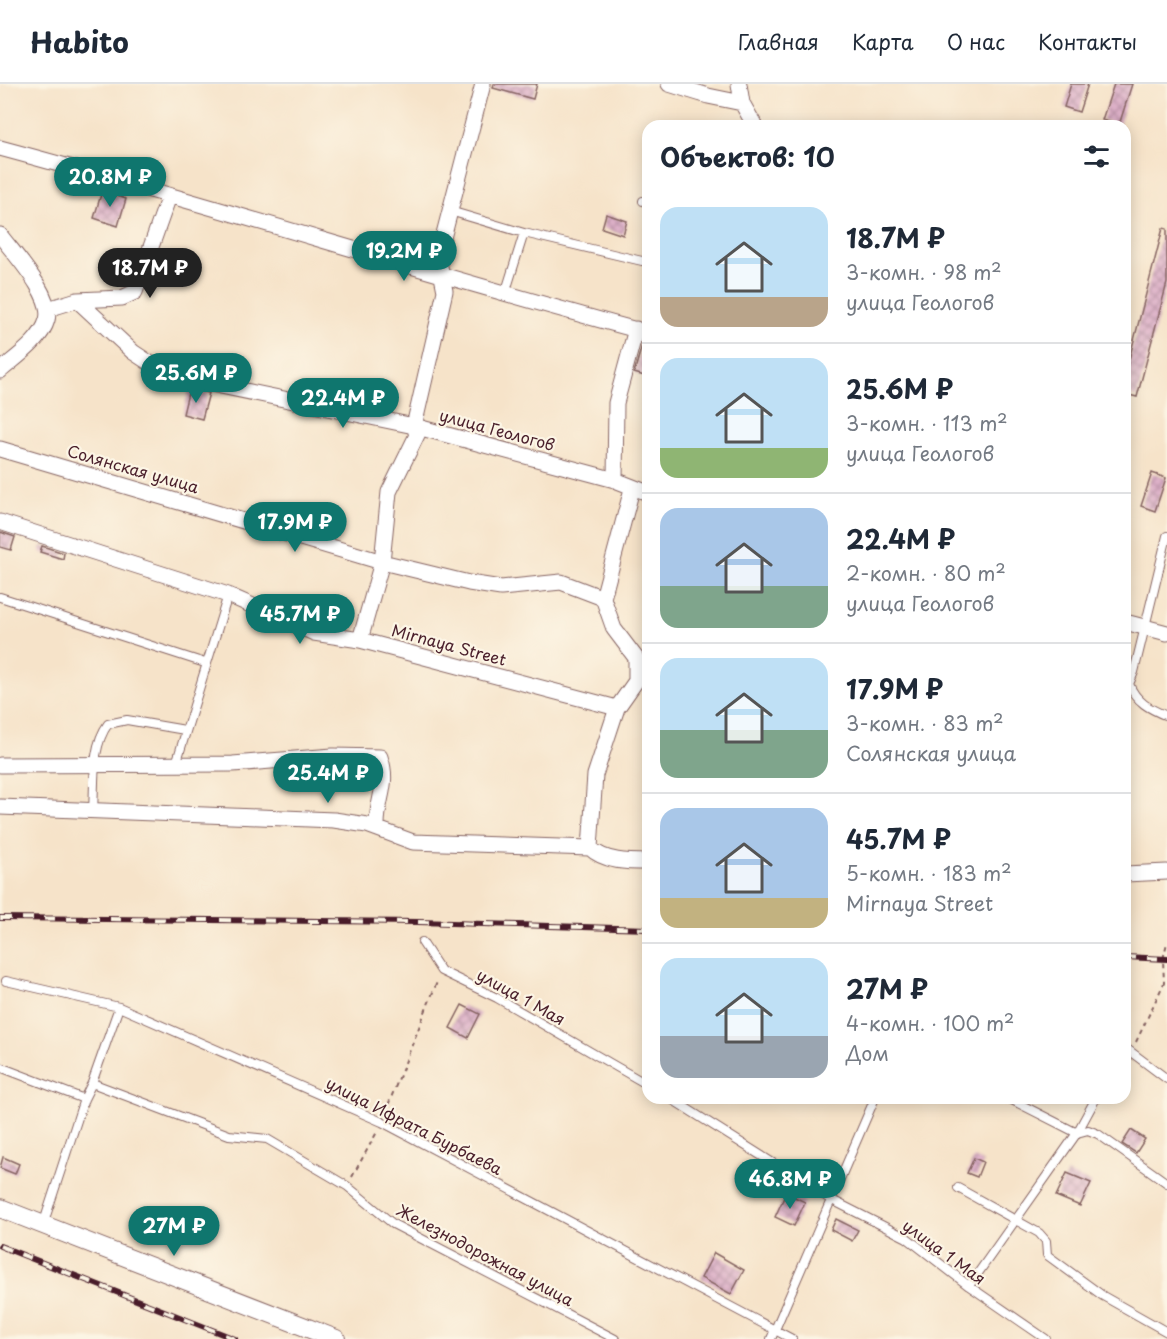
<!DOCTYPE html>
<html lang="ru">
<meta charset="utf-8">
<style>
body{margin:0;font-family:"Playpen Sans",sans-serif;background:#f2f2f3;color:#1f2937;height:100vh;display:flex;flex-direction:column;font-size:22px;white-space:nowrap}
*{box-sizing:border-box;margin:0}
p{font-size:20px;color:#747a83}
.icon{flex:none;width:33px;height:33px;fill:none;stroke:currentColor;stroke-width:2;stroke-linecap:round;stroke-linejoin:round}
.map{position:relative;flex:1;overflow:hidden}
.panel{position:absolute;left:642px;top:36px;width:489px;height:984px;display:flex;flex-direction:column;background:#fff;border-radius:18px;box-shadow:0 3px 15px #0003}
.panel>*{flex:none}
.price{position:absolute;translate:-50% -51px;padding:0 14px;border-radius:21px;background:#0f766e;color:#fff;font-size:20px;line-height:39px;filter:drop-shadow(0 2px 3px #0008)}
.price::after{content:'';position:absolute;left:50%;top:36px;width:18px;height:14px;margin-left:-9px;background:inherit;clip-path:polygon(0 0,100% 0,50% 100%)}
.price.on{background:#222;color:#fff}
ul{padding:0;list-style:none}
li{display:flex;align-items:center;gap:18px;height:150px;padding:0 18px}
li+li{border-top:2px solid #e0e1e3}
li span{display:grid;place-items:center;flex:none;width:168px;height:120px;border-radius:18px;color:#555}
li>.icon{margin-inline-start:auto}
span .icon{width:72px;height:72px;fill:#fffc;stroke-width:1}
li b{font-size:26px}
h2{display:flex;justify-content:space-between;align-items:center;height:72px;padding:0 18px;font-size:26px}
header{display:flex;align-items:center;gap:36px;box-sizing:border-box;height:84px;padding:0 30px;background:#fff;border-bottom:2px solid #e0e1e3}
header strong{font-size:28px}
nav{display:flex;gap:33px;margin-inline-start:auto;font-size:21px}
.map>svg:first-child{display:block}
.building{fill:url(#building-cross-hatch)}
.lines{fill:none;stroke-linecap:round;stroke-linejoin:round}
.service-casing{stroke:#866462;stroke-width:10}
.minor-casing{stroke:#866462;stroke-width:17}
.tertiary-casing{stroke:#866462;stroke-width:20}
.path{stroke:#866462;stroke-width:2;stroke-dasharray:4.5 4.5;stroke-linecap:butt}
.service{stroke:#fff;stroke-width:8}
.minor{stroke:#fff;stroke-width:15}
.tertiary{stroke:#fff;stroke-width:18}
.rail-casing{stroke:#4a1f2b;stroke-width:6}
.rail{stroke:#fcf5e5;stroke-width:4;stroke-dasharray:11;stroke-linecap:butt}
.labels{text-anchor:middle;stroke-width:4.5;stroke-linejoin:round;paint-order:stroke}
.street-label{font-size:16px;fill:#4a1f2b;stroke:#fcf5e5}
</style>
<header>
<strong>Habito</strong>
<nav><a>Главная</a><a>Карта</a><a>О нас</a><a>Контакты</a></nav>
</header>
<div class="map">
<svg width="1167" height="1255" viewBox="0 0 1167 1255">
<defs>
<pattern id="building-cross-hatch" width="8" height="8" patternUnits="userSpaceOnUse" patternTransform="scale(1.5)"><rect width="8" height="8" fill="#ddb0c8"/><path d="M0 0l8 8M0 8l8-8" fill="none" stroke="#b58fa3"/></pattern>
</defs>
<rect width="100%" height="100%" fill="#fcf5e5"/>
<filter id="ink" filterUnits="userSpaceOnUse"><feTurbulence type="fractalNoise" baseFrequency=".0167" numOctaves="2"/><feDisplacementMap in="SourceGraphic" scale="12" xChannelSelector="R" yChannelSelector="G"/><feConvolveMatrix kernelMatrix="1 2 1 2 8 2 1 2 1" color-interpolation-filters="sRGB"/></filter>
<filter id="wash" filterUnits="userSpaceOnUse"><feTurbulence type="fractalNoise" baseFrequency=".008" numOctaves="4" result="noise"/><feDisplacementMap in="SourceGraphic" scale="24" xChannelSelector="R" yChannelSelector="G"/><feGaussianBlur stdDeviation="1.35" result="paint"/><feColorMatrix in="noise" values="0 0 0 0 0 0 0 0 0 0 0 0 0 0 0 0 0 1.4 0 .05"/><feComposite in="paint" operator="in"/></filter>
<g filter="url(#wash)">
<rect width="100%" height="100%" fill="#f6e3c9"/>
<g id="blocks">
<!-- building -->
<path class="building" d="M494 0H537L533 15 493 4Z
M1071 0H1088L1079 28 1064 23Z
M1114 0H1132L1119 41 1102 36Z
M102 107 126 115 118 142 94 134Z
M606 130 627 137 623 151 602 144Z
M1163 144 1167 145V199L1137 313 1125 310V291Z
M643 258 648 260V293L634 289Z
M189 305 209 309 202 335 183 330Z
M1152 389 1166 394 1155 427 1141 422Z
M0 448 15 453 11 466 0 463Z
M42 462 64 469 63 475 40 468Z
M462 921 480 930 468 954 450 944Z
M1131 1046 1145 1055 1136 1069 1122 1060Z
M3 1073 19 1080 15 1090 0 1084Z
M974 1074 983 1078 977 1093 967 1089Z
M1067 1089 1091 1099 1080 1122 1056 1112Z
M786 1109 805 1118 794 1142 775 1133Z
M836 1135 858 1146 852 1157 831 1146Z
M714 1169 744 1186 731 1210 701 1194Z"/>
</g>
</g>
<g filter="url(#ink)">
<use href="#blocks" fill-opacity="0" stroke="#866462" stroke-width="1.5"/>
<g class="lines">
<defs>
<path id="service" d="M643 117 648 118
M450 127 524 149 642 177 648 176
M505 210 524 149
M0 513 205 579
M1129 600C1136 618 1150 625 1167 632
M1125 603 1129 600 1134 588 1167 452
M176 680 228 511
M93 726C95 698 91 663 108 640L127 636 185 646
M422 858 441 887 497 914 648 1001
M6 897 119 923 382 1038 792 1255
M119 923 92 999 229 1051 267 1055 347 1102 393 1140 615 1255
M1125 966 1127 965 1167 995
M0 983 84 1015
M670 1014 830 1115 907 1154 969 1202 1046 1255
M1008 1014 1077 1049 1088 1046 1098 1050 1167 1099
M958 1104 1039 1149 1046 1157 1047 1171 1103 1212 1167 1248
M43 1141 84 1015 92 999
M969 1202 1077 1049 1096 1014
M771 1255 875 1014"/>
<path id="minor" d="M669 0 708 12 742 19
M739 0 742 19 755 42
M0 64C217 122 431 191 648 249
M0 151C14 170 54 212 47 236 41 257 16 273 0 287
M77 216 133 268 168 291 414 342 615 396 648 409
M48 225 77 216 122 214 135 208 169 112
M0 365 382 478 469 499 501 504 561 498 603 514
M615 396 616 319 636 245
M0 438 228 511 314 549 360 556 617 624
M1125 538 1167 549
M360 556 382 478 389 408 417 351 414 342 445 207 438 173 483 0
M0 681 233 680 333 672 380 673C390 701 376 715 377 744
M0 723 334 736 367 741 413 758 590 764C605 778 628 778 648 778
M590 764 595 691 617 624 636 597V574L614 545 603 514 632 405
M1125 790 1167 788"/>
<path id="tertiary" d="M0 1124 336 1255"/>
</defs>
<!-- service casing -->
<use href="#service" class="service-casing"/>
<!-- minor casing -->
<use href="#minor" class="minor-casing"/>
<!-- tertiary casing -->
<use href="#tertiary" class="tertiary-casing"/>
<!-- path -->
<path class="path" d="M1136 958 1164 899 1163 875 1167 859
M385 1029 437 898
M352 1093 377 1048"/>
<!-- service -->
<use href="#service" class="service"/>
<!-- minor -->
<use href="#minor" class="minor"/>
<!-- tertiary -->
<use href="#tertiary" class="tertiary"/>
<defs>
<path id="rail" d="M0 834 419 838 648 845
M1125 873 1167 875
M0 1162 235 1255"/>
</defs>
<!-- rail casing -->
<use href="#rail" class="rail-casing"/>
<!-- rail -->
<use href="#rail" class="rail"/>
</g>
</g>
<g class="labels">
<!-- street labels -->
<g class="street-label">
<text transform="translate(497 346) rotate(15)" y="6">улица Геологов</text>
<text transform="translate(133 385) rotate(16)" y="6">Солянская улица</text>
<text transform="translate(449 561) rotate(15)" y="6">Mirnaya Street</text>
<text transform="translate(521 913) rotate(29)" y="6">улица 1 Мая</text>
<text transform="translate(414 1042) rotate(27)" y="6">улица Ифрата Бурбаева</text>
<text transform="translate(944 1168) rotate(36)" y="6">улица 1 Мая</text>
<text transform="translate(485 1171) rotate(28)" y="6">Железнодорожная улица</text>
</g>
</g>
</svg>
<b class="price" style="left:110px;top:124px">20.8M ₽</b>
<b class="price" style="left:404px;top:198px">19.2M ₽</b>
<b class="price on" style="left:150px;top:215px">18.7M ₽</b>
<b class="price" style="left:196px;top:320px">25.6M ₽</b>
<b class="price" style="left:343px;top:345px">22.4M ₽</b>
<b class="price" style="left:295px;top:469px">17.9M ₽</b>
<b class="price" style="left:300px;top:561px">45.7M ₽</b>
<b class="price" style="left:328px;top:720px">25.4M ₽</b>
<b class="price" style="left:790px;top:1126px">46.8M ₽</b>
<b class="price" style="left:174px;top:1173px">27M ₽</b>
<section class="panel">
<h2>Объектов: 10<svg class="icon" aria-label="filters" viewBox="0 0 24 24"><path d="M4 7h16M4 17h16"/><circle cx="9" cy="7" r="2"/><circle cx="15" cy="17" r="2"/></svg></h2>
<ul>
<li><span style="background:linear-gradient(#bfe0f5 75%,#b9a48a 0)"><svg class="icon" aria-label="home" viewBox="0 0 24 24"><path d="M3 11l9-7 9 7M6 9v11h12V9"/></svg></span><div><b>18.7M ₽</b><p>3-комн. · 98 m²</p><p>улица Геологов</p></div></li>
<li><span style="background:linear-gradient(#bfe0f5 75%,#8fb573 0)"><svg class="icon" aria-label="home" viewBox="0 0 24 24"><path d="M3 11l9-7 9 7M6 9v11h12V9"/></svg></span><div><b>25.6M ₽</b><p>3-комн. · 113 m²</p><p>улица Геологов</p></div></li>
<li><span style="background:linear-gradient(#a9c7e8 65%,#7fa58c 0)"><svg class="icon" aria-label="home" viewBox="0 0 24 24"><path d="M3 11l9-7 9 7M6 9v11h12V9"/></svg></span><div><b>22.4M ₽</b><p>2-комн. · 80 m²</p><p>улица Геологов</p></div></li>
<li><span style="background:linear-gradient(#bfe0f5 60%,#7fa58c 0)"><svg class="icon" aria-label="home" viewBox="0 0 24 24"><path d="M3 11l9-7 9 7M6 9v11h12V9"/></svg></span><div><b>17.9M ₽</b><p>3-комн. · 83 m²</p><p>Солянская улица</p></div></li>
<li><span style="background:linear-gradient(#a9c7e8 75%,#c2b280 0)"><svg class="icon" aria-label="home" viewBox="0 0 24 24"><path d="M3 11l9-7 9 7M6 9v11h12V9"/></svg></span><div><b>45.7M ₽</b><p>5-комн. · 183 m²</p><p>Mirnaya Street</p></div></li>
<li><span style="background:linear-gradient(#bfe0f5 65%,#9aa5b1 0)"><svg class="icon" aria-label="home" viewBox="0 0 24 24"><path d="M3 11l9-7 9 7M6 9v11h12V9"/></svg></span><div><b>27M ₽</b><p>4-комн. · 100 m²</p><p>Дом</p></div></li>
</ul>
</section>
</div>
